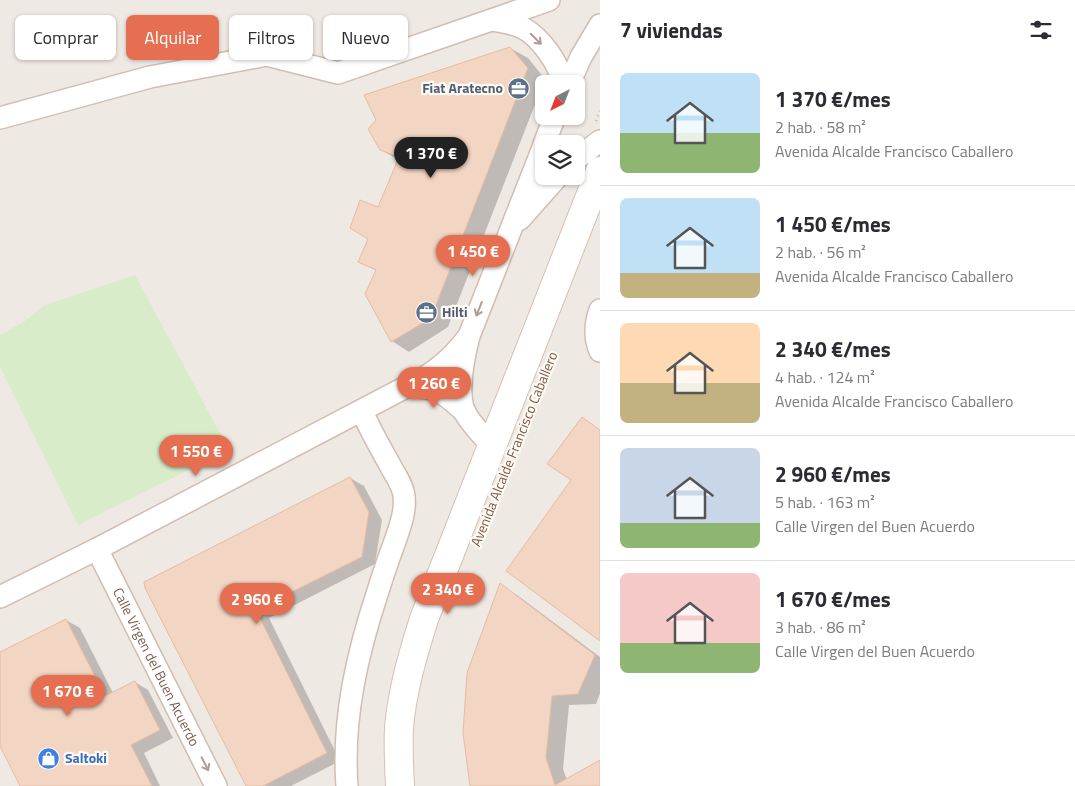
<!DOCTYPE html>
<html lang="es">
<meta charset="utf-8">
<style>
body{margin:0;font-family:"Titillium Web",sans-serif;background:#f7f7f7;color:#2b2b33;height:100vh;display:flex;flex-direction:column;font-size:19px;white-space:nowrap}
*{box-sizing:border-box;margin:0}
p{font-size:16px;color:#7c7c81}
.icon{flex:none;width:28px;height:28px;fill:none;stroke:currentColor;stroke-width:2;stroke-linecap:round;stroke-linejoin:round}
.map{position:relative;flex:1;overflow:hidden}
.panel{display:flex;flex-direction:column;background:#fff;width:475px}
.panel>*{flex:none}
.top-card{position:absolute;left:15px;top:15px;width:475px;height:45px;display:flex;gap:10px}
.needle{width:32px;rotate:222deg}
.buttons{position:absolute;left:535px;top:75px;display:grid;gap:10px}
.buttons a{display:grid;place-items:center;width:50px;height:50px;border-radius:8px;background:#fff;box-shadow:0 1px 4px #0004;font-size:25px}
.price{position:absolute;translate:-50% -42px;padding:0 11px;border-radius:18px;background:#e76f51;color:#fff;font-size:16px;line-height:32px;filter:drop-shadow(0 1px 2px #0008)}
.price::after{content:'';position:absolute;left:50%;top:30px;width:15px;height:11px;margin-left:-8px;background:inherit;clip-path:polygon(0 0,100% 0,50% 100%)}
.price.current{background:#222;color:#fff}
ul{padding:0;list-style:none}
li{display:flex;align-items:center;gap:15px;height:125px;padding:0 20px}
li+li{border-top:1px solid #e1e1e2}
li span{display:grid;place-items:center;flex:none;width:140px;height:100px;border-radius:8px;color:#555}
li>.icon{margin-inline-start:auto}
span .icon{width:60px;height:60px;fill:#fffc;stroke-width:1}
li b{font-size:21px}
h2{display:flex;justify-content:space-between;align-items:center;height:60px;padding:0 20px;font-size:21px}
.chip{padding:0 18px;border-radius:8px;background:#fff;box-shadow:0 1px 4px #0004;font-size:18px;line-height:45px}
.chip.current{background:#e76f51;color:#fff}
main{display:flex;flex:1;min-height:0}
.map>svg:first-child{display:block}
.industrial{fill:#efe9e4;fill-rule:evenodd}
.green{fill:#d8ecc9}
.shadow{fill:#0003}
.building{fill:#f3d5c3;stroke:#e6bba3}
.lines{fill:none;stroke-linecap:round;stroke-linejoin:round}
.street-casing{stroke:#d1beb0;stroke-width:24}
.secondary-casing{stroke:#d6c0b0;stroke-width:30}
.path{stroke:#d9b8a5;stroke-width:3;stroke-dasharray:1 4;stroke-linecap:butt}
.street{stroke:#fff;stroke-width:21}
.secondary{stroke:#fff;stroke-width:28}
.oneway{stroke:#af9d94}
.labels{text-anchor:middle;stroke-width:4.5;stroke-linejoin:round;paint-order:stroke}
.service-label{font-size:14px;font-weight:bold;fill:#4e5e75;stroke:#fffaf3;text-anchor:end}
.street-label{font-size:14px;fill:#7a5c4d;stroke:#fffaf3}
.shop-label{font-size:14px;font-weight:bold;fill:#366cbe;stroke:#fffaf3;text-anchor:start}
</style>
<main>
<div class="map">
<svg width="600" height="786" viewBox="0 0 600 786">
<rect width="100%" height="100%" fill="#fdf6ec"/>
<!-- industrial -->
<path class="industrial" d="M0 0H600V786H0ZM544 84H576V116H544ZM544 144H576V176H544Z"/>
<!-- green -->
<path class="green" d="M135 275 229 450 78 525 0 367V335L25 321 45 305Z"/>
<!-- shadow -->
<path class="shadow" d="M510 48 528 58 545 79 448 327 409 352 392 341 377 271 359 261 369 238 379 208 399 160 381 150Z
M350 478 364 486 382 520 375 564 269 618 340 761 291 786H247L146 587Z
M500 585 517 595 600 657V693L596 704 569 705 563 769 567 780 600 761V786H471Z
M66 620 80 628 113 693 135 682 148 690 173 738 144 753 160 786H21L0 744V653Z"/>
<!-- building -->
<path class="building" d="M510 47 528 68 431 318 391 342 365 294 376 270 358 262 368 239 350 228 360 200 378 207 399 157 380 150 368 129 376 120 364 95Z
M582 417 600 430V641L506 571 571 480 547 464Z
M350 477 369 512 362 557 256 610 327 753 263 786H246L145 588 144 582Z
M500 583 595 655 578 694 552 696 546 758 555 785 600 760V786H470L463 733 467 673Z
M66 619 105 696 135 681 160 730 131 745 152 786H20L0 746V652Z"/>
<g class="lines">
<defs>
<g id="street">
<path d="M492 20C503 22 513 23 523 28 540 37 560 64 563 84"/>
<path d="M569 84 581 57 600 25"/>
<path d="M0 118 150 77 267 55 338 73 549 0"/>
<path d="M544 144 555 116"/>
<path d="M576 159 600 141"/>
<path d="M520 219 558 176"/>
<path d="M600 310C595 324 594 337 600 351"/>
<path d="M408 387C438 386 444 393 465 412"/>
<path d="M492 446C483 436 472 425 465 413 456 393 464 356 469 336L544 145"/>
<path id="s1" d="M97 549 216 786"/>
<path d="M0 597 97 549 427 376C446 363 455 354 469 336"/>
<path d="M347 786C342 720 357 654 378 591 383 575 388 560 394 544 399 529 406 513 404 496 403 485 395 475 390 465 380 447 370 430 362 411"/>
</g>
<path id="secondary" d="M400 786C399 767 398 747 399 728 402 691 413 654 424 619L600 171"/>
</defs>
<!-- street casing -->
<use href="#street" class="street-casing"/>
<!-- secondary casing -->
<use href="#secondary" class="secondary-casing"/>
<!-- path -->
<path class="path" d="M596 121 600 110"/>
<!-- street -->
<use href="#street" class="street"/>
<!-- secondary -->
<use href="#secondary" class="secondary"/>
</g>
<!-- one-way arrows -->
<defs><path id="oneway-shaft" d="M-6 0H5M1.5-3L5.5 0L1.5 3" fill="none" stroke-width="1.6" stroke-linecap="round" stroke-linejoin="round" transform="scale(1.25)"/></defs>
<g class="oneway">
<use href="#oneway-shaft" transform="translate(536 39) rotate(45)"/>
<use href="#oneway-shaft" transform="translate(479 309) rotate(112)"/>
<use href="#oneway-shaft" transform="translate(205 764) rotate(63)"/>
</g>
<!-- icons -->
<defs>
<symbol id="office-disc" viewBox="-11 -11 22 22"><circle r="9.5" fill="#5c6f8a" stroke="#fffaf3"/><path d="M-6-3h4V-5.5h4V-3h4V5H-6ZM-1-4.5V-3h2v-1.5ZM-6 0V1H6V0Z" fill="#fff"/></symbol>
<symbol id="shop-disc" viewBox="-11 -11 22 22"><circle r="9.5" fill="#3f7fe0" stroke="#fffaf3"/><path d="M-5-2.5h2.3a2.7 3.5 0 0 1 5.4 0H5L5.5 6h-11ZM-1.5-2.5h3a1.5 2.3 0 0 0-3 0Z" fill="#fff"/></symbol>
</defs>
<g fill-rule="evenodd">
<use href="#office-disc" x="506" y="76" width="25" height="25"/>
<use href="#office-disc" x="414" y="300" width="25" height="25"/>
<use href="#shop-disc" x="36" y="746" width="25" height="25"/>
</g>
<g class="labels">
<!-- service labels -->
<g class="service-label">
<text x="503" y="93">Fiat Aratecno</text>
<text x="442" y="317" text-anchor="start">Hilti</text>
</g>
<!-- street labels -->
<g class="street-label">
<text transform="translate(514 449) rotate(-68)" y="5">Avenida Alcalde Francisco Caballero</text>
<text dy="5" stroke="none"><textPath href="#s1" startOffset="132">Calle Virgen del Buen Acuerdo</textPath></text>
</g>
<!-- shop labels -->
<g class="shop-label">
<text x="65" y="763">Saltoki</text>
</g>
</g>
</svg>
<div class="buttons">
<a><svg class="needle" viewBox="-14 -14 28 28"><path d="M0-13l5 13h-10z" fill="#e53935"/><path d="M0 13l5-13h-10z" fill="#7c7c81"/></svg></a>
<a><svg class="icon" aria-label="layers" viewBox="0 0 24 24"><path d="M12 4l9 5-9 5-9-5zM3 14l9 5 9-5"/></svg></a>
</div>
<b class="price current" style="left:431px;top:179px">1 370 €</b>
<b class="price" style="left:473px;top:277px">1 450 €</b>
<b class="price" style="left:434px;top:409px">1 260 €</b>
<b class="price" style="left:196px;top:477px">1 550 €</b>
<b class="price" style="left:448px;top:615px">2 340 €</b>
<b class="price" style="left:257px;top:625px">2 960 €</b>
<b class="price" style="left:68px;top:717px">1 670 €</b>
<div class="top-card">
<a class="chip">Comprar</a>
<a class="chip current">Alquilar</a>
<a class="chip">Filtros</a>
<a class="chip">Nuevo</a>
</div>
</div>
<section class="panel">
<h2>7 viviendas<svg class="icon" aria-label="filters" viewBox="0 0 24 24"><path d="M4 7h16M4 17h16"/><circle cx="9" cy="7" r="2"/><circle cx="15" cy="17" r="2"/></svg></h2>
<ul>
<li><span style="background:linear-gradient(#bfe0f5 60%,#8fb573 0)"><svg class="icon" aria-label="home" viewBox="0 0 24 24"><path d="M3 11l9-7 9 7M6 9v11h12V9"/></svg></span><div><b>1 370 €/mes</b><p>2 hab. · 58 m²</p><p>Avenida Alcalde Francisco Caballero</p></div></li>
<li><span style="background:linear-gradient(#bfe0f5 75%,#c2b280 0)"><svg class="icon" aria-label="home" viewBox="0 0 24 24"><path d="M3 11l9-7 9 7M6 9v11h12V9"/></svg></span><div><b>1 450 €/mes</b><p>2 hab. · 56 m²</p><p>Avenida Alcalde Francisco Caballero</p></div></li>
<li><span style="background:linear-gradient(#ffd9b3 60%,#c2b280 0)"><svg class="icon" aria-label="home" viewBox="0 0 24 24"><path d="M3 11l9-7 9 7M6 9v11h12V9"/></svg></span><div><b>2 340 €/mes</b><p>4 hab. · 124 m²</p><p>Avenida Alcalde Francisco Caballero</p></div></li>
<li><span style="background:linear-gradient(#c9d6e8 75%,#8fb573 0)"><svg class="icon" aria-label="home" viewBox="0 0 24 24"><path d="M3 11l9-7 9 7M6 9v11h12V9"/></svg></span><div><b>2 960 €/mes</b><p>5 hab. · 163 m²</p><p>Calle Virgen del Buen Acuerdo</p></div></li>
<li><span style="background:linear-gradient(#f6c9c9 70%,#8fb573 0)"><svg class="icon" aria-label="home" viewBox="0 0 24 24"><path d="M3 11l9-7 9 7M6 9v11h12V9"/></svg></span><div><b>1 670 €/mes</b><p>3 hab. · 86 m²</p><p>Calle Virgen del Buen Acuerdo</p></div></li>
</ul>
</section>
</main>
